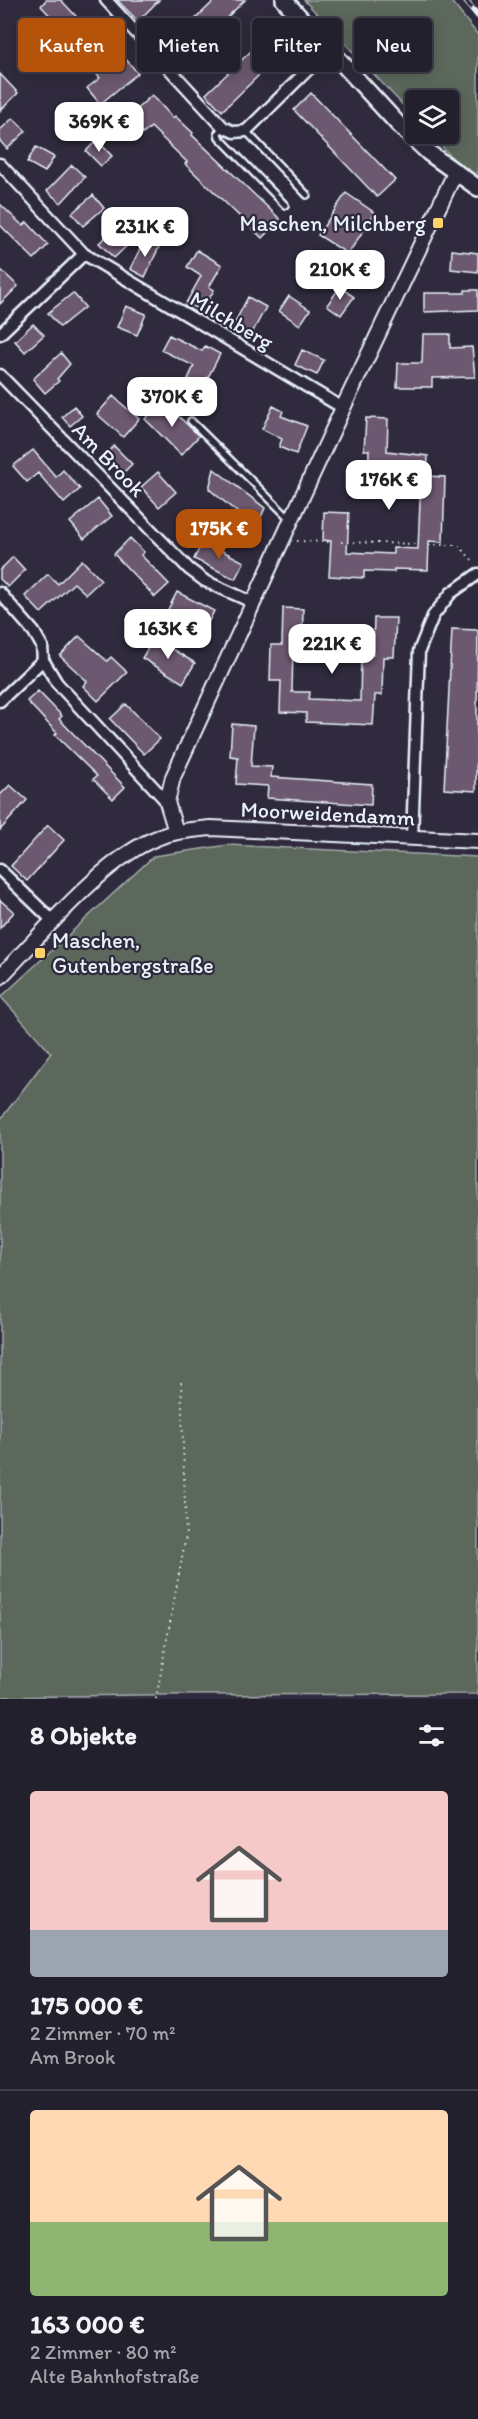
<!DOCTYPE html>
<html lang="de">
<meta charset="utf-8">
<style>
body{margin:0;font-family:Itim,sans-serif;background:#2f2d3a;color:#f1f3f6;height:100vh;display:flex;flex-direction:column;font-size:22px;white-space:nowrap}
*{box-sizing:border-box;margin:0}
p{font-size:20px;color:#a3a3aa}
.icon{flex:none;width:33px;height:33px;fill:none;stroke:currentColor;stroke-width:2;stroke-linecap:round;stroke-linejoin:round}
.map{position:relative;height:1699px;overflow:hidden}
.side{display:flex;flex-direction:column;background:#23202e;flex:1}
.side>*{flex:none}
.top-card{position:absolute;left:18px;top:18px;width:442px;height:54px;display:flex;gap:12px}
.controls{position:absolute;left:405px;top:90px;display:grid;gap:12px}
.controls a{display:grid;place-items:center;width:54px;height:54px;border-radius:6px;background:#23202e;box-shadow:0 3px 15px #0003,0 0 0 2px #403e4a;font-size:30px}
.price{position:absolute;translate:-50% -51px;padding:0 14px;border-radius:12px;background:#fff;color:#222;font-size:20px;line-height:39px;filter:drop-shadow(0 2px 3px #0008)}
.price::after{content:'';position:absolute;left:50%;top:36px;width:18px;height:14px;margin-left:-9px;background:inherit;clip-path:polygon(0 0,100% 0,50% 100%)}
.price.on{background:#b45309;color:#fff}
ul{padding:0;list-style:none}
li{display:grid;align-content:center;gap:12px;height:318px;padding:0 30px}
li+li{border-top:2px solid #403e4a}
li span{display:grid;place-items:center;height:186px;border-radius:6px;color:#555}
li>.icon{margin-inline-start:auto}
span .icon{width:108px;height:108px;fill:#fffc;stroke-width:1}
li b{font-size:26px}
h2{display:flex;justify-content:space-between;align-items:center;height:72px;padding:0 30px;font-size:26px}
.tag{padding:0 21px;border-radius:6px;background:#23202e;box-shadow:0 3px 15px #0003,0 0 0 2px #403e4a;font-size:21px;line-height:54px}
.tag.on{background:#b45309;color:#fff}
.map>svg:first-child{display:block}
.green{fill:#5b675c;stroke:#a2acaa;stroke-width:1.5}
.building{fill:#6c5870;stroke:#e8f1f8;stroke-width:1.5}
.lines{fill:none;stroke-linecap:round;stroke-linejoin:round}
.service-casing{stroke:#e8f1f8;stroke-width:10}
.minor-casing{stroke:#e8f1f8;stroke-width:15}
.tertiary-casing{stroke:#e8f1f8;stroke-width:18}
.secondary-casing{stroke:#e8f1f8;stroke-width:20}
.path{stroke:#e8f1f8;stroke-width:2;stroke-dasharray:1.5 4.5;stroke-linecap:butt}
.service{stroke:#2f2a3d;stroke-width:5}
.minor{stroke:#2f2a3d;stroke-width:10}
.tertiary{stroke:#2f2a3d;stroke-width:14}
.secondary{stroke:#2f2a3d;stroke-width:15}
.rail-casing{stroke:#e8f1f8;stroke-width:6}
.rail{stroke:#2f2a3d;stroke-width:4;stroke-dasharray:11;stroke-linecap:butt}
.poi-dot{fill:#ffd166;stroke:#2f2a3d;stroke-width:2}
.labels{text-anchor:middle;stroke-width:4.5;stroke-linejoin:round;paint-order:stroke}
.poi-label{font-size:22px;fill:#e8f1f8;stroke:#2f2a3d;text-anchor:end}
.street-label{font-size:22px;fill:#e8f1f8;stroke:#2f2a3d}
</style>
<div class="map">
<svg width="478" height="1699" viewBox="0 0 478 1699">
<rect width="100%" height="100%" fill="#2f2a3d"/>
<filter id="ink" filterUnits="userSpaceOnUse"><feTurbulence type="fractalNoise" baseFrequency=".0167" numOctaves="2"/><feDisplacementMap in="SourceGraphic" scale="12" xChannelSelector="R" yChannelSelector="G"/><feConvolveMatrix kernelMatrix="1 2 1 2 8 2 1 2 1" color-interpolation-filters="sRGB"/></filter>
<g filter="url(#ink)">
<!-- green -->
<path class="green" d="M304 0H450L478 35V180L463 169 430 134H448V100H416L415 118Z
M228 845 478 857V1694L142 1695 0 1697V1120L51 1053 1 997 154 856Z"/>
<!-- building -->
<path class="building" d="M46 0H61L99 41 105 36 138 73 100 104 87 88 100 78 81 57 85 53 41 6Z
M117 0H159L138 21Z
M215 0H245L178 65 163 50Z
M270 33 286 49 222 111 206 94Z
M0 74 18 93 0 111Z
M311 93 395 180 377 197 294 110Z
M152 95 173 118 175 116 193 133 192 135 280 219 262 238 185 164 187 162 151 127 143 134 128 117Z
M13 118 26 131 7 149 0 141V130Z
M97 140 112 156 101 166 86 151Z
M36 147 54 157 45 172 27 162Z
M72 165 85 177 61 203 47 191Z
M346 193 375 213 348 254 318 235Z
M93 195 104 208 83 226 72 213Z
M0 204 23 226 27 222 48 245 34 259 0 225Z
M120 224 134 239 114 258 99 243Z
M145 239 159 247 145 277 130 269Z
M197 250 222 265 209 287 214 290 202 311 186 303 201 276 187 267Z
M452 250 478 253V272L451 269Z
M0 269 18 286 0 304Z
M340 287 354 297 341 315 327 305Z
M465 290H478V310L424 312V293H465Z
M73 293 85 307 60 327 48 313Z
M289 296 310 310 300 325 279 311Z
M248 297 266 307 251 335 233 326Z
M126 306 146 314 137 335 117 327Z
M33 324 44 335 25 352 15 341Z
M423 334H450V348L472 347 475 377 432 378V387H397L398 363H422Z
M169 335 202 351 205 346 220 354 203 387 188 379 194 366 161 350Z
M302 350 324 360 317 375 295 365Z
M61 353 70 364 57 379 59 381 45 393 33 379Z
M113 396 139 419 123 437 97 414Z
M163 401 199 436 181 455 145 419Z
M74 406 82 416 70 426 62 417Z
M273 406 283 411 281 416 307 426 296 454 279 447 282 439 262 429Z
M366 418 388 419 387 451 428 456 427 476 445 477 443 542 429 541 428 570 394 569V572L364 571V578L329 576 331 541 323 540 324 512 349 513 347 552 393 554V548L418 549 421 478 399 476V483L368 481 369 450H364Z
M114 446 132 464 122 474 104 456Z
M33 450 56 477 63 470 80 489 64 503 38 473 27 482 13 466Z
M214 469 265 508 256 528 209 489Z
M158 472 176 492 159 507 141 487Z
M98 499 112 516 84 539 70 522Z
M130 538 144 552 141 555 169 584 155 597 114 554Z
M203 541 244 562 235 579 194 559Z
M13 557 25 570 8 587 0 579V570Z
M82 560 101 580 86 594 74 583 41 613 25 596 48 574 58 584Z
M177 592 214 611 197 644 160 625Z
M283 608 303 609 302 647H293L292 692H310L309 699 360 701 361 654 373 655 374 618H396L394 657H383L382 695H375L373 725 306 722V713L280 712 281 681H270L271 645H282Z
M452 629 478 630 476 791 444 789Z
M79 636 107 661 111 657 127 672 98 701 83 686 87 681 60 656Z
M154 638 195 663 183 683 142 658Z
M38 691 62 716 59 719 125 787 113 799 93 779 97 776 55 735 57 733 27 701Z
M126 704 160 739 144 754 110 719Z
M232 724 254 726 251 766 272 767 271 777 372 784 371 805 267 798 268 786 236 784 238 757 230 756Z
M10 785 27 800 0 830V795Z
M48 825 64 840 27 881 11 866Z
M0 900 14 912 0 928Z"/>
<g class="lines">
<defs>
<path id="service" d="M223 127 218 133 219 137 285 205
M246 131 307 195
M191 421 290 519"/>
<path id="minor" d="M106 0 223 127 234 132 246 131 329 49
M0 164 84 254 343 408
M0 334 84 254
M0 375 189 569 205 581 254 603
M0 593 34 632 42 646 43 660 57 683 167 802
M0 701 43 660
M412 838 419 651 433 616 451 593 478 574
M0 870 54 922"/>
<path id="tertiary" d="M176 832 167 802 173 777 343 408 455 173
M0 977C40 936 105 857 157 838 174 831 192 830 211 828L478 841"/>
<path id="secondary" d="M284 0 398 124 429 153 478 188"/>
</defs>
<!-- service casing -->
<use href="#service" class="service-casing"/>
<!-- minor casing -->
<use href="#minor" class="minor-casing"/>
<!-- tertiary casing -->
<use href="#tertiary" class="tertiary-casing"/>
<!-- secondary casing -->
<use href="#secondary" class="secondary-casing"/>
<!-- path -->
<path class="path" d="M297 541 331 542
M341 542 418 544
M429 545H458L475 563
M156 1699 186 1536 181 1380"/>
<!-- service -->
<use href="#service" class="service"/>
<!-- minor -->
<use href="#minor" class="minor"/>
<!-- tertiary -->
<use href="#tertiary" class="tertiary"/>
<!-- secondary -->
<use href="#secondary" class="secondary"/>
<defs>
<path id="rail" d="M465 0 478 16"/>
</defs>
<!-- rail casing -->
<use href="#rail" class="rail-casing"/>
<!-- rail -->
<use href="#rail" class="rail"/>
</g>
</g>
<!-- markers -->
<g class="poi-dot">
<rect x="432" y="217" width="12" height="12" rx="3"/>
<rect x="34" y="947" width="12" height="12" rx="3"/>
</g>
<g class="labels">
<!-- poi labels -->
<g class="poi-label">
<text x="426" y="231">Maschen, Milchberg</text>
<text x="52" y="948" text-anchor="start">Maschen,<tspan x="52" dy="25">Gutenbergstraße</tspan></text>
</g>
<!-- street labels -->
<g class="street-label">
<text transform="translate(232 320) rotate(31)" y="8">Milchberg</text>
<text transform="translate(109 459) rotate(46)" y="8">Am Brook</text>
<text transform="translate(328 813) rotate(3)" y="8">Moorweidendamm</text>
</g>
</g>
</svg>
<div class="controls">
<a><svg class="icon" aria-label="layers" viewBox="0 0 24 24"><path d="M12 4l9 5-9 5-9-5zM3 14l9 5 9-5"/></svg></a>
</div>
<b class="price" style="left:99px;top:153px">369K €</b>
<b class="price" style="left:145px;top:258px">231K €</b>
<b class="price" style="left:340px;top:301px">210K €</b>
<b class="price" style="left:172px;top:428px">370K €</b>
<b class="price" style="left:389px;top:511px">176K €</b>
<b class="price on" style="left:219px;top:560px">175K €</b>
<b class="price" style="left:168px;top:660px">163K €</b>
<b class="price" style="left:332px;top:675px">221K €</b>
<div class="top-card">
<a class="tag on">Kaufen</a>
<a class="tag">Mieten</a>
<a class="tag">Filter</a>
<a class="tag">Neu</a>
</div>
</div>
<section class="side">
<h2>8 Objekte<svg class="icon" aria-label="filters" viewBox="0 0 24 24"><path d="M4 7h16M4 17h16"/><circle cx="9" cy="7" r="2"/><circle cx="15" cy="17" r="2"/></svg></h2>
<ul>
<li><span style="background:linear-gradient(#f6c9c9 75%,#9aa5b1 0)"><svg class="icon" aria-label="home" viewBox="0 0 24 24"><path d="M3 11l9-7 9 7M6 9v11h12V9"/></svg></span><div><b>175 000 €</b><p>2 Zimmer · 70 m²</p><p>Am Brook</p></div></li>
<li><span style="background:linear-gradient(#ffd9b3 60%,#8fb573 0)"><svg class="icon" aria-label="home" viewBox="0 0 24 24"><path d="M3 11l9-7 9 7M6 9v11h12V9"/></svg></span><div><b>163 000 €</b><p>2 Zimmer · 80 m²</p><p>Alte Bahnhofstraße</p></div></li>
</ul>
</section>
